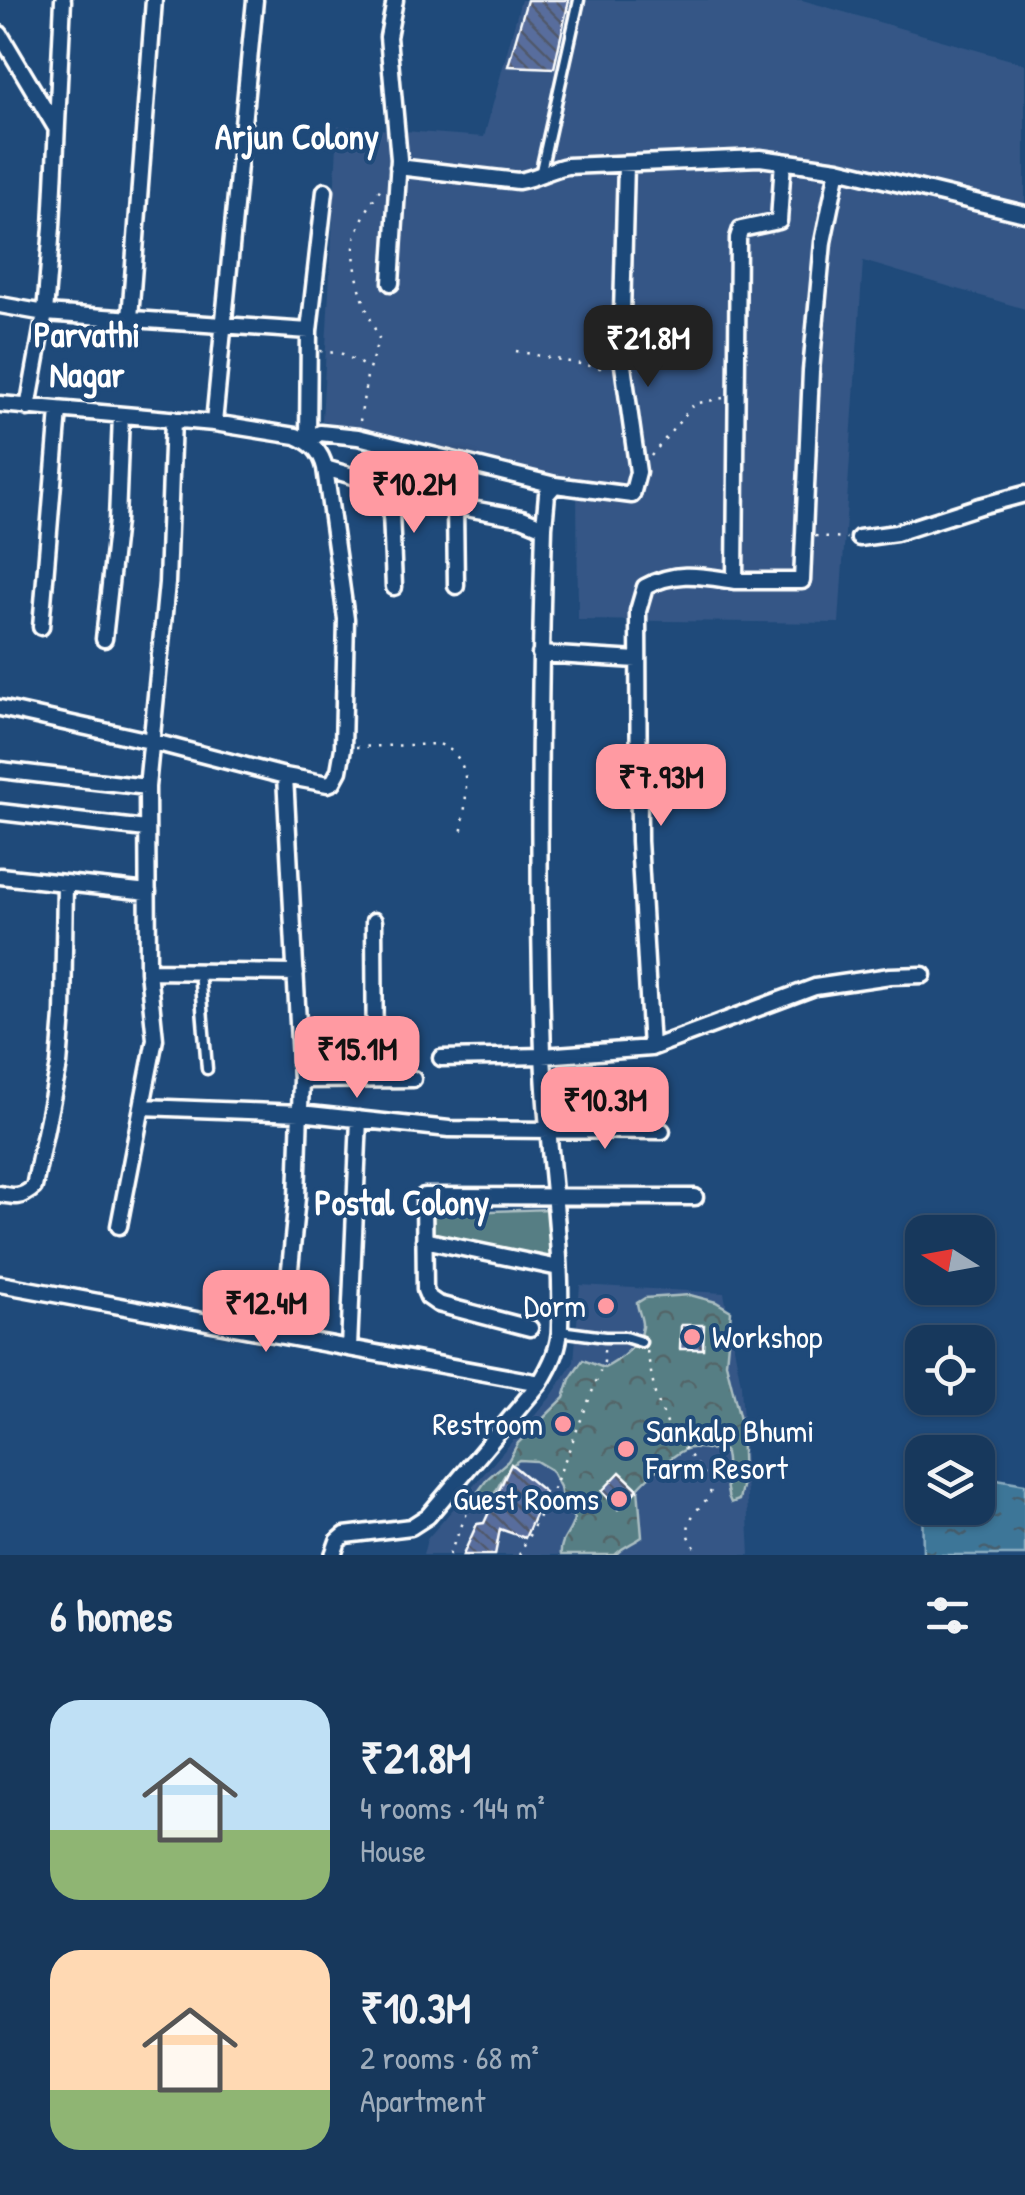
<!DOCTYPE html>
<meta charset="utf-8">
<style>
body{margin:0;font-family:"Patrick Hand",sans-serif;background:#203f62;color:#f1f3f6;height:100vh;display:flex;flex-direction:column;font-size:38px;white-space:nowrap}
*{box-sizing:border-box;margin:0}
p{font-size:32px;color:#9eacbb}
.icon{flex:none;width:55px;height:55px;fill:none;stroke:currentColor;stroke-width:2;stroke-linecap:round;stroke-linejoin:round}
.map{position:relative;height:1555px;overflow:hidden}
.details{display:flex;flex-direction:column;background:#17385c;flex:1}
.details>*{flex:none}
.needle{width:65px;rotate:281deg}
.fabs{position:absolute;left:905px;top:1215px;display:grid;gap:20px}
.fabs a{display:grid;place-items:center;width:90px;height:90px;border-radius:20px;background:#17385c;box-shadow:0 2px 8px #0004,0 0 0 2px #365272;font-size:50px}
.price{position:absolute;translate:-50% -85px;padding:0 22px;border-radius:20px;background:#ff9aa2;color:#111;font-size:32px;line-height:65px;filter:drop-shadow(0 2px 5px #0008)}
.price::after{content:'';position:absolute;left:50%;top:60px;width:30px;height:22px;margin-left:-15px;background:inherit;clip-path:polygon(0 0,100% 0,50% 100%)}
.price.on{background:#222;color:#fff}
ul{padding:0;list-style:none}
li{display:flex;align-items:center;gap:30px;height:250px;padding:0 50px}
li span{display:grid;place-items:center;flex:none;width:280px;height:200px;border-radius:30px;color:#555}
li>.icon{margin-inline-start:auto}
span .icon{width:120px;height:120px;fill:#fffc;stroke-width:1}
li b{font-size:42px}
h2{display:flex;justify-content:space-between;align-items:center;height:120px;padding:0 50px;font-size:42px}
.map>svg:first-child{display:block}
.built{fill:#345786}
.green{fill:#577e84;stroke:#abbec2;stroke-width:2.5}
.forest{fill:url(#forest-crowns);stroke:#abbec2;stroke-width:2.5}
.water{fill:url(#water-ripples);stroke:#8badc1;stroke-width:2.5}
.building{fill:url(#building-back-hatch);stroke:#fff;stroke-width:2.5}
.lines{fill:none;stroke-linecap:round;stroke-linejoin:round}
.lane-casing{stroke:#fff;stroke-width:15}
.street-casing{stroke:#fff;stroke-width:21}
.path{stroke:#fff;stroke-width:2.5;stroke-dasharray:2.5 8;stroke-linecap:butt}
.lane{stroke:#1f4a7a;stroke-width:8}
.street{stroke:#1f4a7a;stroke-width:14}
.poi-dot{fill:#ff9aa2;stroke:#1f4a7a;stroke-width:4}
.labels{text-anchor:middle;stroke-width:8;stroke-linejoin:round;paint-order:stroke}
.poi-label{font-size:32px;fill:#fff;stroke:#1f4a7a;text-anchor:end}
.neighbourhood-label{font-size:35px;font-weight:bold;fill:#fff;stroke:#1f4a7a}
</style>
<div class="map">
<svg width="1025" height="1555" viewBox="0 0 1025 1555">
<defs>
<pattern id="forest-crowns" width="20" height="18" patternUnits="userSpaceOnUse" patternTransform="scale(2.5)"><rect width="20" height="18" fill="#577e84"/><path d="M2 6a3 3 0 1 1 6 0M12 15a3 3 0 1 1 6 0" fill="none" stroke="#526568"/></pattern>
<pattern id="water-ripples" width="26" height="14" patternUnits="userSpaceOnUse" patternTransform="scale(2.5)"><rect width="26" height="14" fill="#3e7698"/><path d="M2 4q2-2 4 0t4 0M15 11q2-2 4 0t4 0" fill="none" stroke="#465f6e"/></pattern>
<pattern id="building-back-hatch" width="6" height="6" patternUnits="userSpaceOnUse" patternTransform="scale(2.5)"><rect width="6" height="6" fill="#586d9d"/><path d="M-1 5l2 2M0 0l6 6M5-1l2 2" fill="none" stroke="#51596c"/></pattern>
</defs>
<rect width="100%" height="100%" fill="#1f4a7a"/>
<filter id="ink" filterUnits="userSpaceOnUse"><feTurbulence type="fractalNoise" baseFrequency=".01" numOctaves="2"/><feDisplacementMap in="SourceGraphic" scale="20" xChannelSelector="R" yChannelSelector="G"/><feConvolveMatrix kernelMatrix="1 2 1 2 8 2 1 2 1" color-interpolation-filters="sRGB"/></filter>
<g filter="url(#ink)">
<!-- built -->
<path class="built" d="M521 0H802L1025 64V309L863 261 839 623 578 620 577 485 322 421 338 126 484 137Z
M580 1285 724 1293 741 1384 750 1555H423L427 1539 550 1398 574 1362Z"/>
<!-- green -->
<path class="green" d="M551 1209 553 1262 433 1236V1213Z"/>
<!-- forest -->
<path class="forest" d="M690 1295 716 1302 731 1311 726 1363 741 1424 743 1482 739 1500 731 1503C722 1486 730 1468 724 1450 713 1451 700 1447 691 1448 679 1448 646 1479 638 1488L642 1537C631 1545 626 1544 615 1555H561C559 1539 572 1533 574 1518L563 1505 560 1487 551 1470 536 1461 519 1460C502 1470 498 1493 486 1507L477 1506 472 1500 488 1478 508 1461 518 1443 564 1398 570 1379 583 1360 604 1368C619 1361 640 1345 642 1327 643 1319 638 1312 637 1303L645 1298Z"/>
<!-- water -->
<path class="water" d="M978 1457 997 1479 1025 1484V1555H923L922 1498V1508H978Z"/>
<!-- building -->
<path class="building" d="M527 0H569L554 68 508 66Z
M681 1325H704L703 1349H680Z
M511 1464 545 1492 525 1538 500 1529 495 1555H463L477 1524 484 1523Z
M620 1472 638 1489 618 1509 602 1491Z"/>
<g class="lines">
<defs>
<path id="lane" d="M540 175 579 0
M199 971 207 1069
M560 1331 605 1337H625L641 1342"/>
<path id="street" d="M0 34 56 128
M398 167 518 181C535 179 550 169 567 166L760 158 838 169 1025 214
M391 283 399 159 388 37 395 0
M0 305 45 313 309 331
M130 318 154 0
M0 404 214 423 296 436C312 443 321 451 325 468L455 506 522 518 544 527C539 702 537 877 543 1052 546 1144 563 1235 560 1326 560 1347 551 1365 540 1383L428 1516 411 1527 345 1535 338 1541 333 1555
M28 408 45 313 52 227 63 0
M214 423 255 0
M308 441 320 433 358 437 555 485
M308 441 309 331 325 191
M390 486 394 587
M455 506 456 586
M544 527 547 494 555 485 632 495 638 472 621 351 626 164
M859 538 896 533 980 506 1025 494
M735 581H802L811 371 823 242 838 169
M41 627 59 411
M104 639 117 521 121 415
M540 654 637 660
M0 708 150 741 285 776 328 784 333 782 339 771 343 748 346 619 325 468
M0 770 147 787
M285 776 301 1080 297 1198 289 1279
M0 812 146 829
M0 876 148 892
M374 921 375 1079
M148 971 296 973
M651 1048 639 841 638 611 645 587C677 570 701 576 735 581L738 238 741 229 779 221 783 161
M441 1058 543 1056 651 1048 815 987 890 976 923 975
M301 1080 413 1079
M142 1107 300 1113 449 1129 662 1131
M0 1194C15 1197 22 1198 34 1187L59 1065 63 1015 65 883
M119 1226 155 1039 148 971 147 787 167 583 173 419
M424 1240 559 1268
M0 1284 540 1383
M530 1328 438 1304 428 1297 425 1290 424 1196 695 1197
M349 1348 359 1119"/>
</defs>
<!-- lane casing -->
<use href="#lane" class="lane-casing"/>
<!-- street casing -->
<use href="#street" class="street-casing"/>
<!-- path -->
<path class="path" d="M320 351 343 354 368 368
M516 351 600 368 607 362
M360 421 367 376 379 338C366 311 354 278 354 247 354 230 373 198 384 184
M651 456 694 404 723 398
M815 536 847 538
M356 747 439 744C477 758 465 804 461 836
M647 1351 655 1394 668 1426 711 1483 710 1496C688 1518 679 1530 701 1555
M449 1555 467 1513
M519 1555 555 1485 604 1362V1349"/>
<!-- lane -->
<use href="#lane" class="lane"/>
<!-- street -->
<use href="#street" class="street"/>
</g>
</g>
<!-- markers -->
<g class="poi-dot">
<circle cx="606" cy="1306" r="10"/>
<circle cx="692" cy="1337" r="10"/>
<circle cx="563" cy="1424" r="10"/>
<circle cx="626" cy="1449" r="10"/>
<circle cx="619" cy="1499" r="10"/>
</g>
<g class="labels">
<!-- poi labels -->
<g class="poi-label">
<text x="586" y="1317">Dorm</text>
<text x="712" y="1348" text-anchor="start">Workshop</text>
<text x="543" y="1435">Restroom</text>
<text x="646" y="1442" text-anchor="start">Sankalp Bhumi<tspan x="646" dy="37">Farm Resort</tspan></text>
<text x="599" y="1510">Guest Rooms</text>
</g>
<!-- neighbourhood labels -->
<g class="neighbourhood-label">
<text x="297" y="149">Arjun Colony</text>
<text x="87" y="347">Parvathi<tspan x="87" dy="40">Nagar</tspan></text>
<text x="402" y="1215">Postal Colony</text>
</g>
</g>
</svg>
<div class="fabs">
<a><svg class="needle" viewBox="-14 -14 28 28"><path d="M0-13l5 13h-10z" fill="#e53935"/><path d="M0 13l5-13h-10z" fill="#9eacbb"/></svg></a>
<a><svg class="icon" aria-label="locate" viewBox="0 0 24 24"><circle cx="12" cy="12" r="6"/><path d="M12 2v4M12 18v4M2 12h4M18 12h4"/></svg></a>
<a><svg class="icon" aria-label="layers" viewBox="0 0 24 24"><path d="M12 4l9 5-9 5-9-5zM3 14l9 5 9-5"/></svg></a>
</div>
<b class="price on" style="left:648px;top:390px">₹21.8M</b>
<b class="price" style="left:414px;top:536px">₹10.2M</b>
<b class="price" style="left:661px;top:829px">₹7.93M</b>
<b class="price" style="left:357px;top:1101px">₹15.1M</b>
<b class="price" style="left:605px;top:1152px">₹10.3M</b>
<b class="price" style="left:266px;top:1355px">₹12.4M</b>
</div>
<section class="details">
<h2>6 homes<svg class="icon" aria-label="filters" viewBox="0 0 24 24"><path d="M4 7h16M4 17h16"/><circle cx="9" cy="7" r="2"/><circle cx="15" cy="17" r="2"/></svg></h2>
<ul>
<li><span style="background:linear-gradient(#bfe0f5 65%,#8fb573 0)"><svg class="icon" aria-label="home" viewBox="0 0 24 24"><path d="M3 11l9-7 9 7M6 9v11h12V9"/></svg></span><div><b>₹21.8M</b><p>4 rooms · 144 m²</p><p>House</p></div></li>
<li><span style="background:linear-gradient(#ffd9b3 70%,#8fb573 0)"><svg class="icon" aria-label="home" viewBox="0 0 24 24"><path d="M3 11l9-7 9 7M6 9v11h12V9"/></svg></span><div><b>₹10.3M</b><p>2 rooms · 68 m²</p><p>Apartment</p></div></li>
</ul>
</section>
